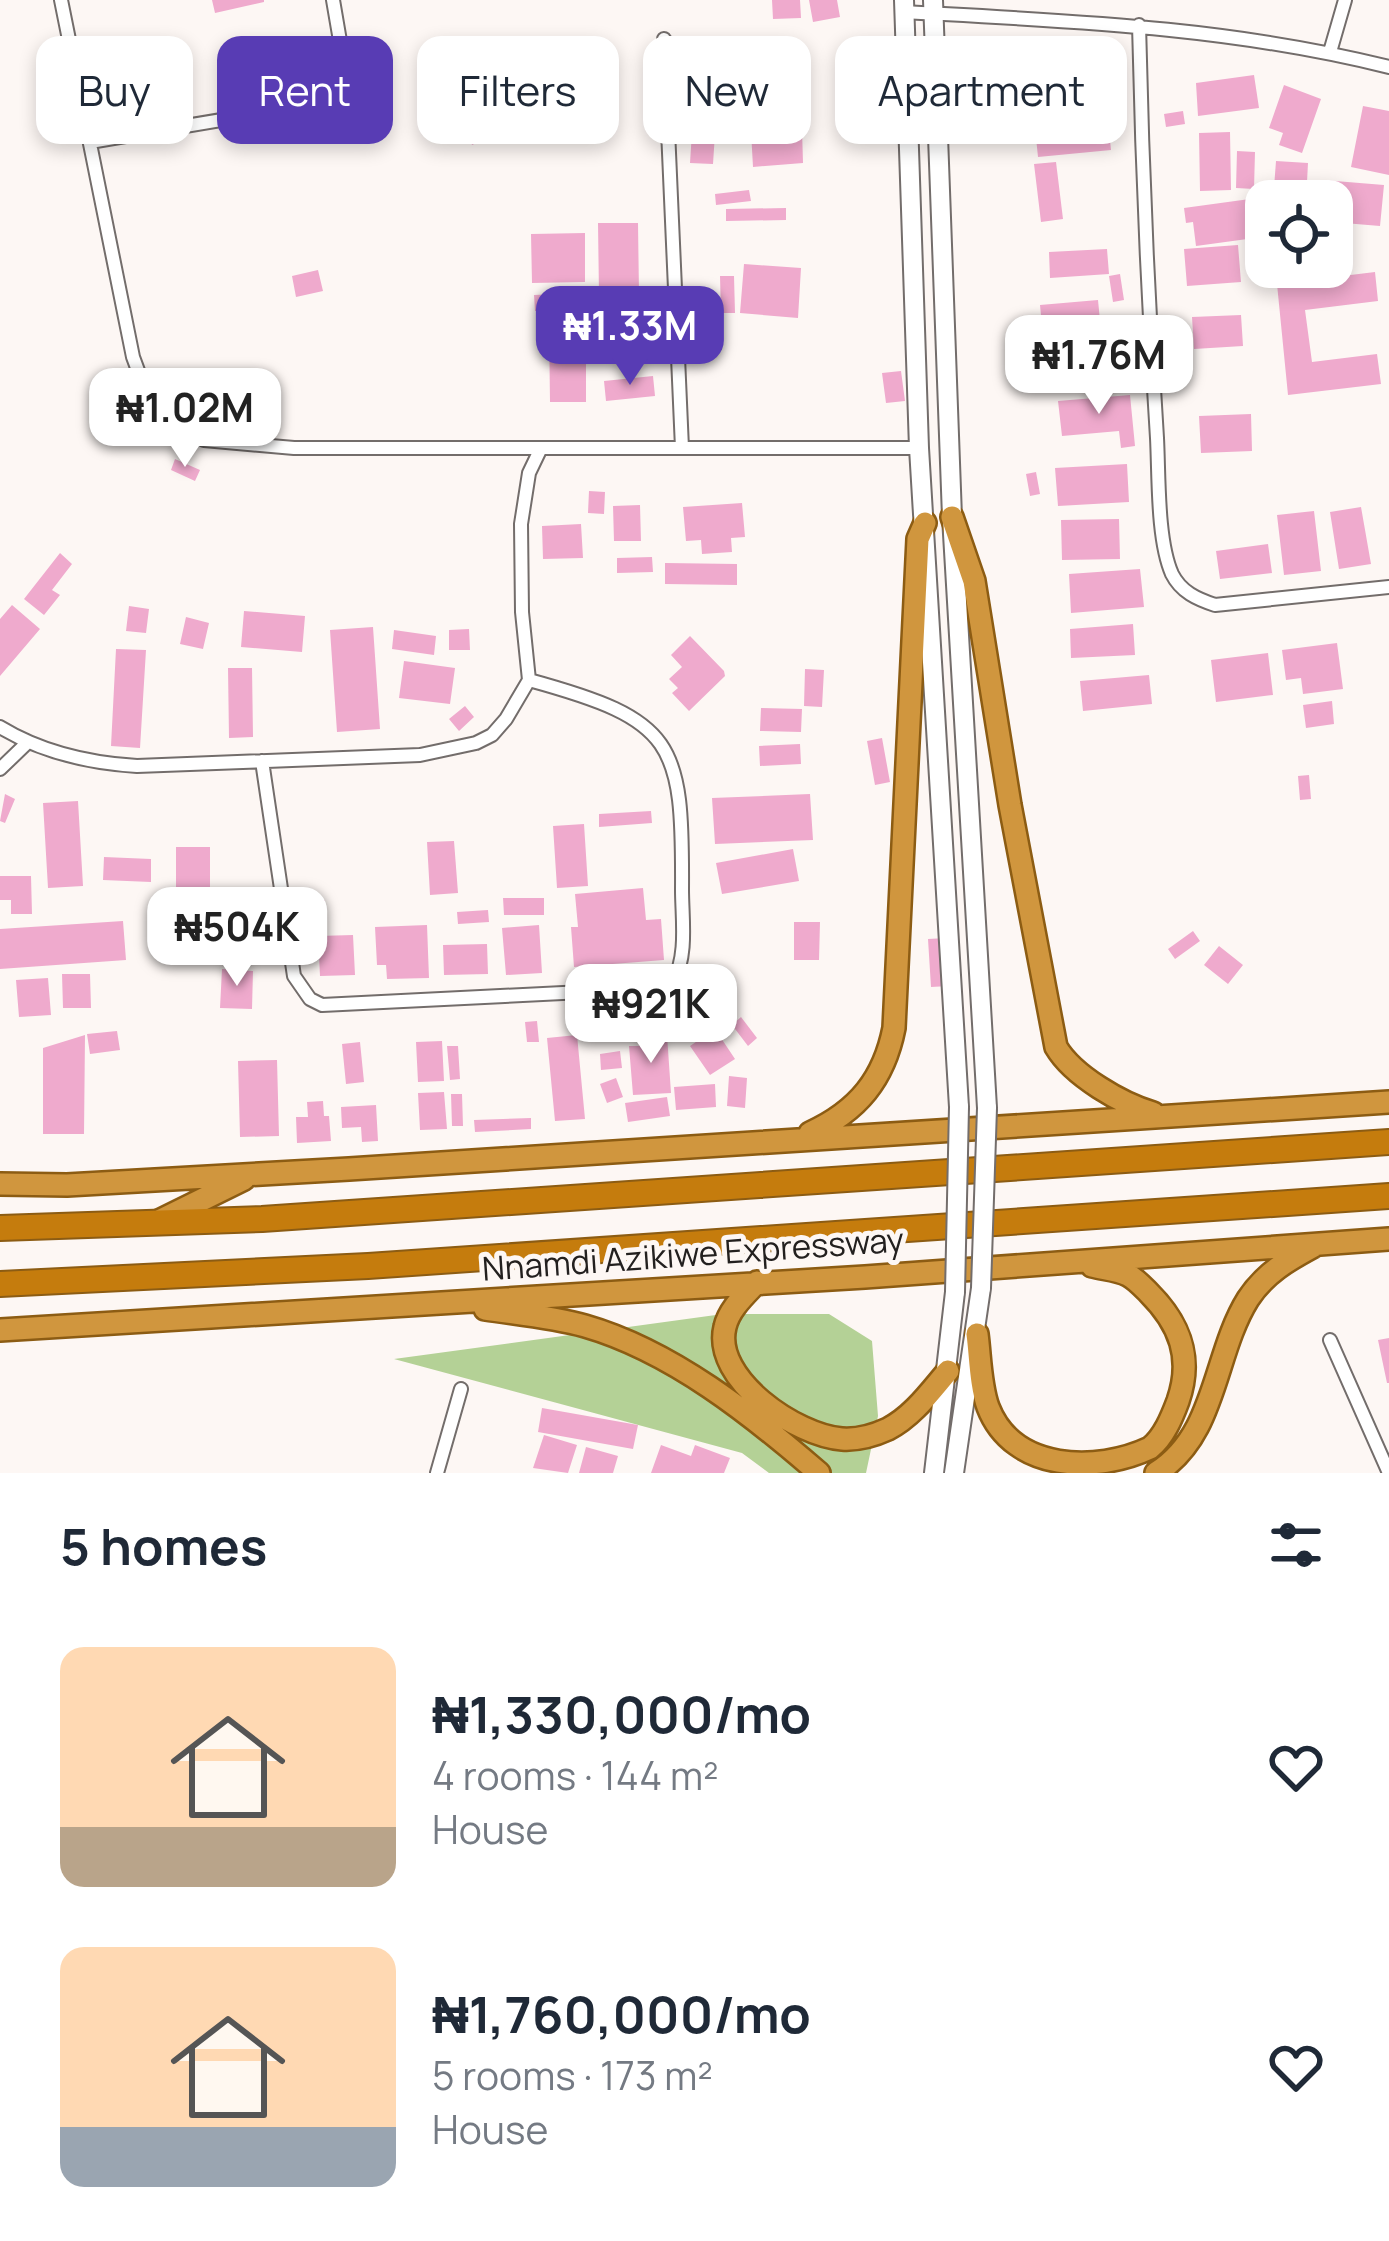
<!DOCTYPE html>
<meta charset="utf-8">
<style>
body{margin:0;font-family:Manrope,sans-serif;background:#f6f6f7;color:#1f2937;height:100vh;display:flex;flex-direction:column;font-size:45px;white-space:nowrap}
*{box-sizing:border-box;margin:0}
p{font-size:39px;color:#747a83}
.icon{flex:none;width:66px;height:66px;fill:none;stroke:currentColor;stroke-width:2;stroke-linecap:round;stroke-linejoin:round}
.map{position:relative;height:1473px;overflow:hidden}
.panel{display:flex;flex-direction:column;background:#fff;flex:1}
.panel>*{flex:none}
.hud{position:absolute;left:36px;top:36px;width:1317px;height:108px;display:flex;gap:24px}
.buttons{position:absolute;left:1245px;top:180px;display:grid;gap:24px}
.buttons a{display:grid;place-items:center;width:108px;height:108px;border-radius:24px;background:#fff;box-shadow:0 6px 18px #0003;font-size:60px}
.price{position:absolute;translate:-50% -102px;padding:0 27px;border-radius:24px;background:#fff;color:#222;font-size:39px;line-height:78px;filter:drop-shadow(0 3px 6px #0008)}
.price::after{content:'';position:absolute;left:50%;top:72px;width:36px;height:27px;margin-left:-18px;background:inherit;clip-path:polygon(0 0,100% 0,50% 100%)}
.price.on{background:#583cb4;color:#fff}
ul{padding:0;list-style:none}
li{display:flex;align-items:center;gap:36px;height:300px;padding:0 60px}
li span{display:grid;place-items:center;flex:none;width:336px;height:240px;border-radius:24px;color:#555}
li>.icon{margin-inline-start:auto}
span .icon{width:144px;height:144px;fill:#fffc;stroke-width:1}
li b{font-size:51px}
h2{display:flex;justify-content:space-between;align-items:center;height:144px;padding:0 60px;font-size:51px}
.pill{padding:0 42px;border-radius:24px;background:#fff;box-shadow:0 6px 18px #0003;font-size:42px;line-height:108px}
.pill.on{background:#583cb4;color:#fff}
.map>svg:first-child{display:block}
.green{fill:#b4d196}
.building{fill:#efaacd}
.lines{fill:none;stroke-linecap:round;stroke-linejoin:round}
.minor-casing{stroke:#736d6b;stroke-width:16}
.secondary-casing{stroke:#736d6b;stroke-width:22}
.trunk-casing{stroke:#8c5c13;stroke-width:26}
.motorway-casing{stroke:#8c5c13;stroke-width:28}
.minor{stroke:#fff;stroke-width:12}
.secondary{stroke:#fff;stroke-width:18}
.trunk{stroke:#d0963e;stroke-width:21}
.motorway{stroke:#c57c0d;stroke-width:24}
.secondary-bridge-casing{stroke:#736d6b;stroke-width:22;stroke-linecap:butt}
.secondary-bridge{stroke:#fff;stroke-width:18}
.labels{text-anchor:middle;stroke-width:10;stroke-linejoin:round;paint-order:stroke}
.street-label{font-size:33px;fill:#23201f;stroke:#fdf7f4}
</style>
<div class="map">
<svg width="1389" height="1473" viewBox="0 0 1389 1473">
<rect width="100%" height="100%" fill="#fdf7f4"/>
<!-- green -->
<path class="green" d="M723 1314H829L872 1341 878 1416 866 1473H769L742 1453 394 1359Z"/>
<!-- building -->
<path class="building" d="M212 0H264V2L215 13Z
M772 0H800L801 18 773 19Z
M809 0H837L840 17 813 22Z
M1057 50 1112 53 1111 87 1055 84Z
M710 53 785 54V88H710Z
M1254 75 1259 108 1198 116 1196 83Z
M566 83 567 136H533L532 84Z
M1284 85 1321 99 1302 153 1279 145 1283 133 1269 128Z
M1363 106 1389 111V175L1351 167Z
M1183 111 1185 124 1166 127 1164 114Z
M475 116 486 122 473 145 463 139Z
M693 116 716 118 713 164 690 163Z
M1108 121 1111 150 1038 157 1035 128Z
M802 129 803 163 753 167 751 131Z
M1230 132 1231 190 1200 191 1199 133Z
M1237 151 1255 152 1254 189 1236 188Z
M1276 161 1308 163 1306 201H1273Z
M1056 162 1063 219 1041 222 1034 164Z
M1323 180 1384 185 1380 226 1332 222V201H1322Z
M749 190 751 201 716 205 715 194Z
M1257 198 1262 237 1196 246 1193 222 1186 223 1184 208Z
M786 208V220L726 221V209Z
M598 223H638L639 294 599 295Z
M585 233V282L532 283 531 234Z
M1238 245 1241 282 1187 286 1184 249Z
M1107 249 1109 274 1050 278 1049 252Z
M744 264 801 268 798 318 740 313Z
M318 270 323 291 296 297 292 276Z
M1375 272 1378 301 1305 310 1312 362 1377 354 1381 384 1288 395 1277 284Z
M1120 274 1124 300 1113 302 1109 276Z
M720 276H734L735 313H721Z
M578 293 579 310 535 311 534 295Z
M1098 300 1101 331 1043 336 1040 305Z
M633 301V313L593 315V302Z
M1241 315 1243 346 1194 349 1192 317Z
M644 322 646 338 599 341 598 325Z
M549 327H586V402H550Z
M1112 342 1116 382 1061 386 1058 347Z
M901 371 905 401 886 403 882 373Z
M653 376 655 396 606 401 604 381Z
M1130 395 1135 446 1121 448 1119 431 1062 436 1058 401Z
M1251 414 1252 451 1201 453 1199 416Z
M175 459 200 470 195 481 171 470Z
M1127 464 1129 502 1058 506 1055 468Z
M1036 472 1040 494 1030 496 1026 474Z
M589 491 605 492 604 514 588 513Z
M742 503 745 537 731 538 732 552 702 554 701 540 686 541 683 507Z
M640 505 641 541H614L613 506Z
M1361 507 1371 564 1339 569 1330 512Z
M1314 511 1321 571 1284 575 1277 515Z
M1119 519 1120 559 1062 560 1061 520Z
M581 524 583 558 543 559 542 526Z
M1268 544 1272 573 1220 579 1216 551Z
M60 553 72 564 52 590 60 595 44 615 24 599Z
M652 557 653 572 617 573V558Z
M665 563 737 564V585L665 584Z
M1140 569 1144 607 1071 613 1069 574Z
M12 605 40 629 0 676V619Z
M129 606 149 609 146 633 126 631Z
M244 611 305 616 302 652 241 647Z
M186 617 209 623 203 649 180 644Z
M1133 624 1135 655 1071 658 1070 629Z
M373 627 380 729 337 732 330 630Z
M469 629 470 650H449V630Z
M394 630 436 636 434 655 392 649Z
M690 636 724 671 725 676 689 711 672 693 678 688 669 679 682 667 671 655Z
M1337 643 1343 689 1303 694 1301 678 1286 680 1282 650Z
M116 649 146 650 140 748 111 746Z
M1268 653 1273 695 1216 702 1211 660Z
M404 661 455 668 450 704 399 698Z
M228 668H252L253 737 229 738Z
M805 669 824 670 822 707 804 706Z
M1149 675 1152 704 1083 711 1080 681Z
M1332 701 1334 724 1306 728 1303 705Z
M465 706 474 717 459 731 449 719Z
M761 708 802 709 801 732 760 731Z
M882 738 890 782 875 785 867 741Z
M800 744 801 764 760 766 759 746Z
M1309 775 1311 799 1300 800 1298 776Z
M5 794 15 799 5 823 0 821Z
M810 794 813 840 715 844 712 798Z
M78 801 83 886 48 888 43 803Z
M651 811 652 823 599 827V814Z
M584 824 588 886 557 888 553 826Z
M454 841 458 893 430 895 427 842Z
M176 847H210V904H176Z
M793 849 799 881 722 894 716 863Z
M104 857 151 859V882L103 880Z
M0 876H31L32 914H11V900H0Z
M643 888 646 920 661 919 664 960 574 967 571 927H578L575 894Z
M503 898H544V915H504Z
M310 900H325L324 924H309Z
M488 910 489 922 458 924 457 912Z
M123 921 126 960 0 969V929Z
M794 922H820L819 960H794Z
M427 925 429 978 387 979 386 965H377L375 927Z
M539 925 542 973 506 975 502 928Z
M225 929 226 939 245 937 247 957 209 960 206 930Z
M1193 931 1200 941 1175 959 1168 949Z
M353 935 355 975 320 976 318 936Z
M946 938 949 986 931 987 928 939Z
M487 944 488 974 444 975 443 945Z
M1219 946 1243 965 1228 984 1204 965Z
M222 969 253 971 252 1009 220 1008Z
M62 974H90L91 1008H63Z
M48 978 51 1015 19 1017 16 980Z
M718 990 728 1009 718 1014 709 996Z
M741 1017 757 1038 748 1046 732 1025Z
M537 1021 539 1042H527L525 1022Z
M715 1029 735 1059 710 1075 690 1046Z
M117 1031 120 1050 90 1054 87 1034Z
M85 1035 84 1134H43V1048Z
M577 1035 585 1119 555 1121 547 1038Z
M667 1035 671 1093 633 1095 629 1046H639L638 1037Z
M442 1041 444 1081 418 1082 416 1042Z
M360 1042 364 1082 346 1084 342 1044Z
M447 1046H458L460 1079 450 1080Z
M620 1051 622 1068 601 1070 600 1054Z
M277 1060 279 1136 240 1137 238 1061Z
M729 1076 747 1078 745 1108 727 1106Z
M616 1078 623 1097 607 1103 600 1084Z
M715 1084 716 1107 676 1110 674 1087Z
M444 1092 447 1129 420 1130 418 1093Z
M451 1094H462L463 1126H452Z
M667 1097 670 1116 628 1122 625 1103Z
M323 1101 324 1116H329L331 1141 297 1143 296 1117H308L307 1102Z
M376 1105 378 1141 362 1142 361 1127 342 1128 341 1107Z
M531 1118V1129L475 1132 474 1120Z
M1389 1338V1383H1387L1378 1340Z
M542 1408 638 1425 633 1449 538 1432Z
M544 1435 577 1445 568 1473 533 1468Z
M661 1445 691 1456 695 1445 730 1458 724 1473H651Z
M586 1447 618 1456 613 1473H579Z"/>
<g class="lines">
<defs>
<path id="minor" d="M61 0 133 357 140 376 204 440 294 448H541
M905 12C1068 21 1230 27 1389 67
M1139 25C1142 163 1148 300 1157 438 1159 476 1157 540 1172 574 1181 592 1197 599 1215 605L1389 587
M664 39 682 448
M1330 52 1345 0
M90 142 317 104 336 94 345 70 333 0
M0 727C41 752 89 763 137 766L420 755 476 743 492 735 506 719 529 680 522 612 521 524 529 473 541 448H919
M262 761 294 976 310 999 322 1005 663 988 673 982C688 956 682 918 682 890 683 741 675 720 529 680
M0 769 27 743
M1330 1340 1389 1473
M437 1473 461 1389"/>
<path id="secondary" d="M904 0 919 448 959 1107
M933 0 952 517 987 1108
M934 1473 955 1292
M954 1473 981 1288"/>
<path id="trunk" d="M952 517 974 581 1010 805 1056 1047C1073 1076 1122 1104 1153 1113
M810 1133C858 1111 884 1079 894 1028L918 539 925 523
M0 1184 67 1185 349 1169 1389 1102
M159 1221 244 1179
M757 1282C745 1295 729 1309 725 1327 712 1379 797 1436 842 1439 857 1440 875 1435 888 1429 913 1416 930 1392 948 1371
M485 1309C518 1314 553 1317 585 1326 672 1351 752 1415 819 1473
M0 1330 865 1277 1389 1239
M977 1334C980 1357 980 1385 988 1407 1013 1472 1097 1473 1150 1448 1164 1437 1172 1417 1178 1401 1193 1358 1180 1324 1149 1293 1143 1287 1136 1279 1128 1275 1118 1270 1104 1269 1092 1266
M1156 1473C1217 1435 1213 1355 1248 1299 1265 1273 1288 1260 1314 1246"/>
<path id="motorway" d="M0 1228 262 1219 1389 1142
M0 1284 368 1266 1389 1196"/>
</defs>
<!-- minor casing -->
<use href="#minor" class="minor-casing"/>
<!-- secondary casing -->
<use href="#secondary" class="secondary-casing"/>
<!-- trunk casing -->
<use href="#trunk" class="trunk-casing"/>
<!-- motorway casing -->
<use href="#motorway" class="motorway-casing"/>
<!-- minor -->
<use href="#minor" class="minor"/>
<!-- secondary -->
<use href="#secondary" class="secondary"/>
<!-- trunk -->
<use href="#trunk" class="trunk"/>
<!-- motorway -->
<use href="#motorway" class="motorway"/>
<defs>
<path id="secondary-bridge" d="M981 1288 987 1108
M955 1292 959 1107"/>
</defs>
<!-- secondary-bridge casing -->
<use href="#secondary-bridge" class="secondary-bridge-casing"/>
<!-- secondary-bridge -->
<use href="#secondary-bridge" class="secondary-bridge"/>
</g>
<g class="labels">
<!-- street labels -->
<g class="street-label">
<text transform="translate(693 1254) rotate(-4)" y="12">Nnamdi Azikiwe Expressway</text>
</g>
</g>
</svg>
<div class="buttons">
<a><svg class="icon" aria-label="locate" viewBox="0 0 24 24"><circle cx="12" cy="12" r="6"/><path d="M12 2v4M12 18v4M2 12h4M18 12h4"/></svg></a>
</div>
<b class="price on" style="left:630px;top:388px">₦1.33M</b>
<b class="price" style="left:1099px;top:417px">₦1.76M</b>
<b class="price" style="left:185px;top:470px">₦1.02M</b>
<b class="price" style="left:237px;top:989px">₦504K</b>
<b class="price" style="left:651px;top:1066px">₦921K</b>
<div class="hud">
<a class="pill">Buy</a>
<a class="pill on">Rent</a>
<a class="pill">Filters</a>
<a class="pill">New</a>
<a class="pill">Apartment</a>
</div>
</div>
<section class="panel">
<h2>5 homes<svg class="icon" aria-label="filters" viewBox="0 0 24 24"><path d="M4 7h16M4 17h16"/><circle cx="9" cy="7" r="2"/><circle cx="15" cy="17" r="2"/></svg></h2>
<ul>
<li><span style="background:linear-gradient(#ffd9b3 75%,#b9a48a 0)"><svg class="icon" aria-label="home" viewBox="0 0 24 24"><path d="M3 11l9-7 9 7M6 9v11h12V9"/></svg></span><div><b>₦1,330,000/mo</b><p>4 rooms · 144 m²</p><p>House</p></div><svg class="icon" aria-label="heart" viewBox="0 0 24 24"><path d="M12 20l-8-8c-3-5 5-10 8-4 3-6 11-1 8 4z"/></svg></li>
<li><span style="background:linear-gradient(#ffd9b3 75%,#9aa5b1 0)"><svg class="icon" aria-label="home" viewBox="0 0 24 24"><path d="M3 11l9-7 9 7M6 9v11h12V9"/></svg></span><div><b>₦1,760,000/mo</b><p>5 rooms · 173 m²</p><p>House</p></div><svg class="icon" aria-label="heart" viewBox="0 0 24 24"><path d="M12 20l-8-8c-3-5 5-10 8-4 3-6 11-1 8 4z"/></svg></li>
</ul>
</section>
